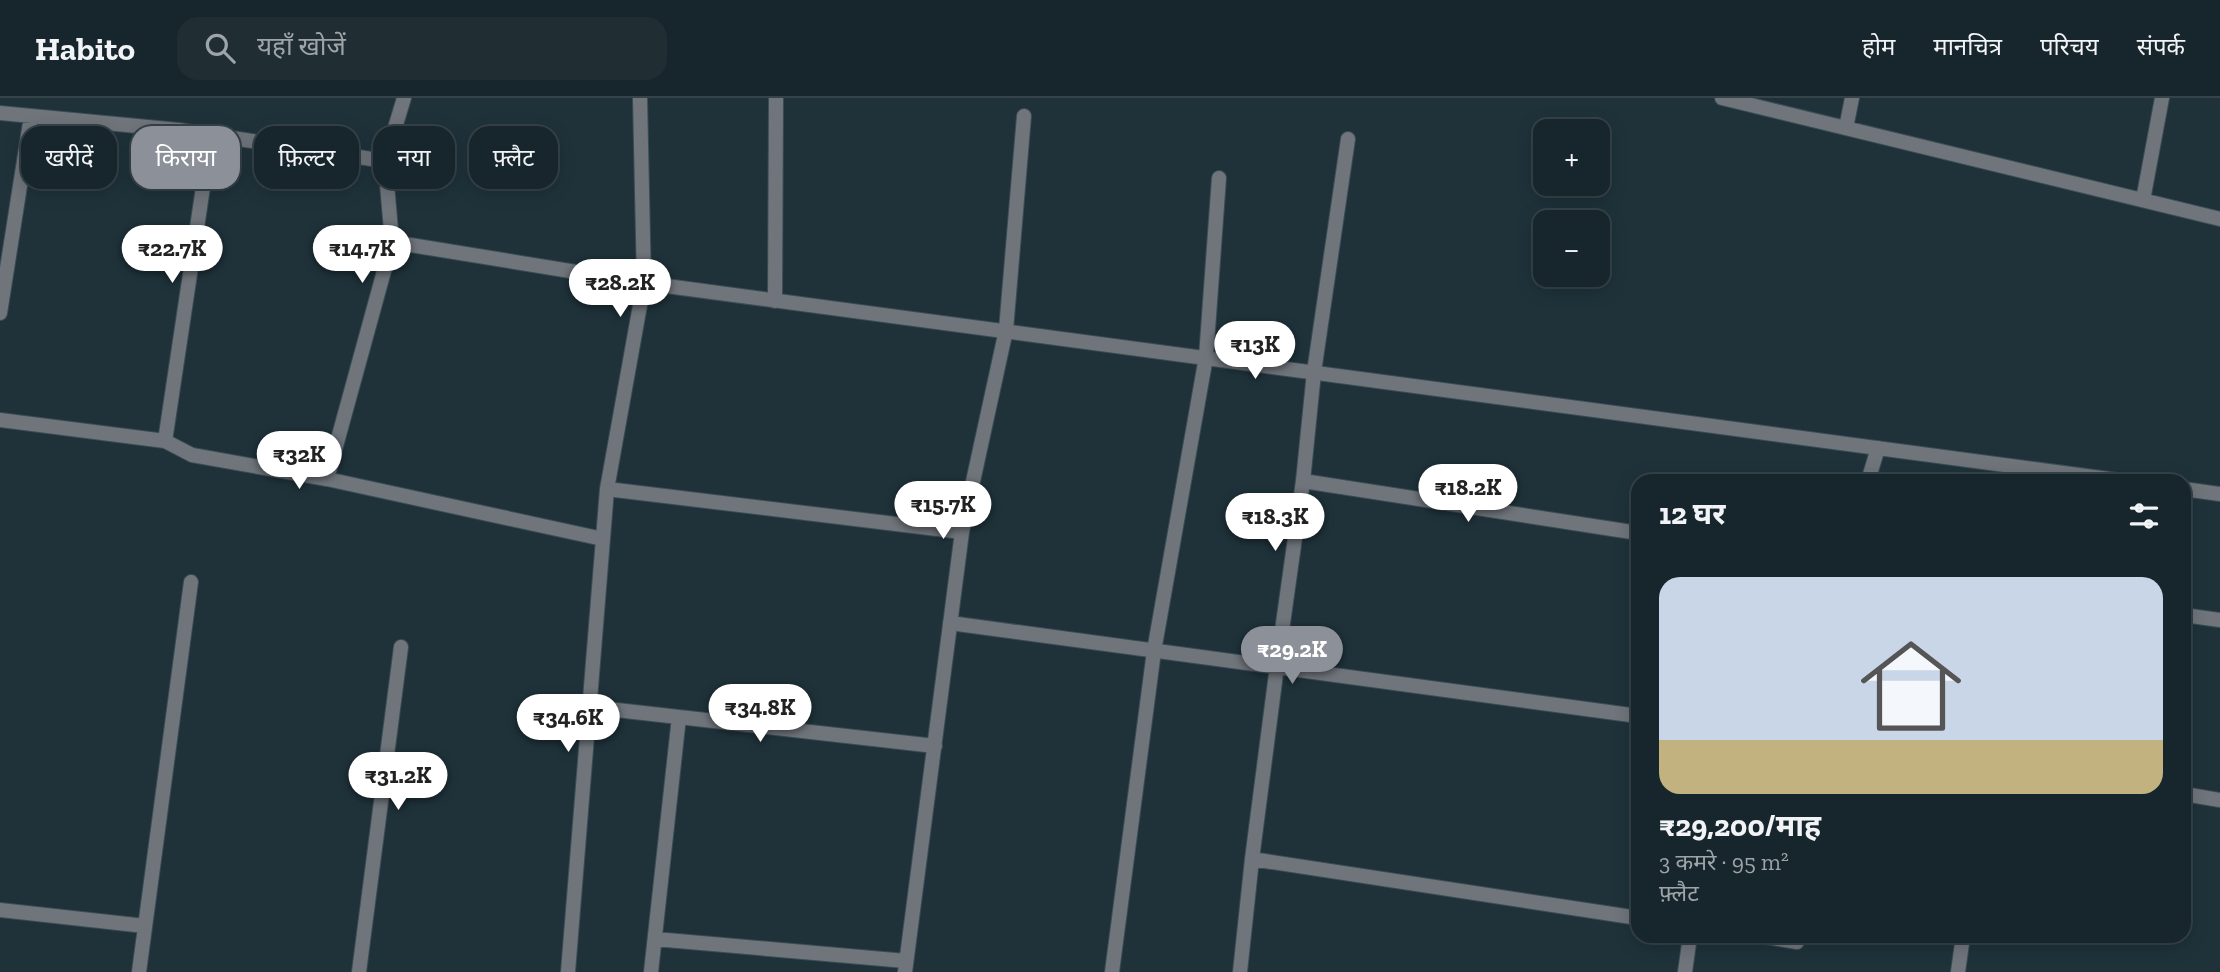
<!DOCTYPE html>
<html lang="hi">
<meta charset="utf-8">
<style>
body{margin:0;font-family:"Zilla Slab","Noto Sans Devanagari",serif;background:#202e34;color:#f1f3f6;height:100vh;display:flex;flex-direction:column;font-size:26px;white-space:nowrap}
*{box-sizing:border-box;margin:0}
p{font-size:23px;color:#9ea5a9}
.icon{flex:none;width:38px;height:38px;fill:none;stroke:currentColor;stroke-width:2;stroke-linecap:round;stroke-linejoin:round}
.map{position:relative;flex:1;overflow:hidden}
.details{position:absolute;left:1631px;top:376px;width:560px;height:469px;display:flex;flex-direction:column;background:#17262c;border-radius:21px;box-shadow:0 4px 18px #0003,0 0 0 2px #364348}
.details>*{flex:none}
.hud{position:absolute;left:21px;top:28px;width:665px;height:63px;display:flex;gap:14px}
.buttons{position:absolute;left:1533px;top:21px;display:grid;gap:14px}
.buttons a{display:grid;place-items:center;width:77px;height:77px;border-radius:14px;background:#17262c;box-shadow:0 4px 18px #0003,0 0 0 2px #364348;font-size:35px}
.price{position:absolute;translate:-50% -60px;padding:0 16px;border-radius:24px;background:#fff;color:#222;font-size:23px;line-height:46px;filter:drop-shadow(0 2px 4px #0008)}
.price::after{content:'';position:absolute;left:50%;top:42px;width:21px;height:16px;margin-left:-10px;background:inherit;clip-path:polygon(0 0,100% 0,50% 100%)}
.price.selected{background:#8c9099;color:#fff}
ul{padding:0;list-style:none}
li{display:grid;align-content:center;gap:14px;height:371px;padding:0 28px}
li span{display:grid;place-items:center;height:217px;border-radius:21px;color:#555}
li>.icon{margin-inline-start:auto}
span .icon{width:126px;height:126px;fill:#fffc;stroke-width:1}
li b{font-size:30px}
h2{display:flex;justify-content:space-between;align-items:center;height:84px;padding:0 28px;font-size:30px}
.tag{padding:0 24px;border-radius:21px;background:#17262c;box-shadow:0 4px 18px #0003,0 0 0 2px #364348;font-size:24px;line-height:63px}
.tag.selected{background:#8c9099;color:#fff}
header{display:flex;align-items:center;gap:42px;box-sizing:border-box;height:98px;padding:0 35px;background:#17262c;border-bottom:2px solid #364348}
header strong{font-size:33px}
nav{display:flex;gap:38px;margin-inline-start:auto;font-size:24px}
.search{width:490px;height:63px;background:#202e34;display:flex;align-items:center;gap:18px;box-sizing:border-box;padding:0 24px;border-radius:21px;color:#9ea5a9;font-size:26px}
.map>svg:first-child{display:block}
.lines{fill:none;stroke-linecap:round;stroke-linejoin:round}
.minor-casing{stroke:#3b4d55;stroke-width:16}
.minor{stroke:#70757c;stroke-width:14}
</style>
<header>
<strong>Habito</strong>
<div class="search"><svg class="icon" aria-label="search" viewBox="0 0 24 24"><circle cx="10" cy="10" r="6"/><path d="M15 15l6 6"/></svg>यहाँ खोजें</div>
<nav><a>होम</a><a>मानचित्र</a><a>परिचय</a><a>संपर्क</a></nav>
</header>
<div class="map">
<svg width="2220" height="874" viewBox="0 0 2220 874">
<rect width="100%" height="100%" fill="#1f323a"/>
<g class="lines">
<defs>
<path id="minor" d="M1722 0 2220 121
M0 15 179 32 385 63
M1846 30 1852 0
M2143 102 2162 0
M392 144 644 185 2124 383
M775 203 776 0
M0 215 31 18
M0 322 165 343 192 357 327 381 603 441
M165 343 211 36
M327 381 392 144 385 63 404 0
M1303 383 1638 435
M1868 383 1878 350
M607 391 962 434
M2184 391 2220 396
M2184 517 2220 522
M950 525 1638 618
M590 609 935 648
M2184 696 2220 702
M1252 761 1638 820
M0 812 145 828
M1760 838 1797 844 1798 838
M655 841 906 863
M139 874 191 484
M359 874 401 549
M568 874 607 391 644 185 640 0
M651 874 679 619
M905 874 962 434 1006 232 1024 18
M1112 874 1154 553 1206 259 1219 80
M1240 874 1252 761 1277 568 1303 383 1314 274 1348 41
M1685 874 1690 838
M1958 874 1963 838"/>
</defs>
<!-- minor casing -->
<use href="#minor" class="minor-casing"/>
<!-- minor -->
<use href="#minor" class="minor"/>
</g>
</svg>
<div class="buttons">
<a>+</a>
<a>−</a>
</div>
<b class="price" style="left:172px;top:187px">₹22.7K</b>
<b class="price" style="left:362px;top:187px">₹14.7K</b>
<b class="price" style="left:620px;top:221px">₹28.2K</b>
<b class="price" style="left:1255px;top:283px">₹13K</b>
<b class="price" style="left:299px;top:393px">₹32K</b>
<b class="price" style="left:1468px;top:426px">₹18.2K</b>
<b class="price" style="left:943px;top:443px">₹15.7K</b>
<b class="price" style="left:1275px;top:455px">₹18.3K</b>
<b class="price selected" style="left:1292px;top:588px">₹29.2K</b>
<b class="price" style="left:760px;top:646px">₹34.8K</b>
<b class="price" style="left:568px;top:656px">₹34.6K</b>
<b class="price" style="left:398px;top:714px">₹31.2K</b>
<div class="hud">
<a class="tag">खरीदें</a>
<a class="tag selected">किराया</a>
<a class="tag">फ़िल्टर</a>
<a class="tag">नया</a>
<a class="tag">फ़्लैट</a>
</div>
<section class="details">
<h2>12 घर<svg class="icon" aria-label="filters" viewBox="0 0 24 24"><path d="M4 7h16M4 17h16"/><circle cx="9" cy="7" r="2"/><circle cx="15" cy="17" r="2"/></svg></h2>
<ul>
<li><span style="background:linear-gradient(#c9d6e8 75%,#c2b280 0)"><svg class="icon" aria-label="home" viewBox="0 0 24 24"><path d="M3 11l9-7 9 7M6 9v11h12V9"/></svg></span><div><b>₹29,200/माह</b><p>3 कमरे · 95 m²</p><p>फ़्लैट</p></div></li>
</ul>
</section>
</div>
